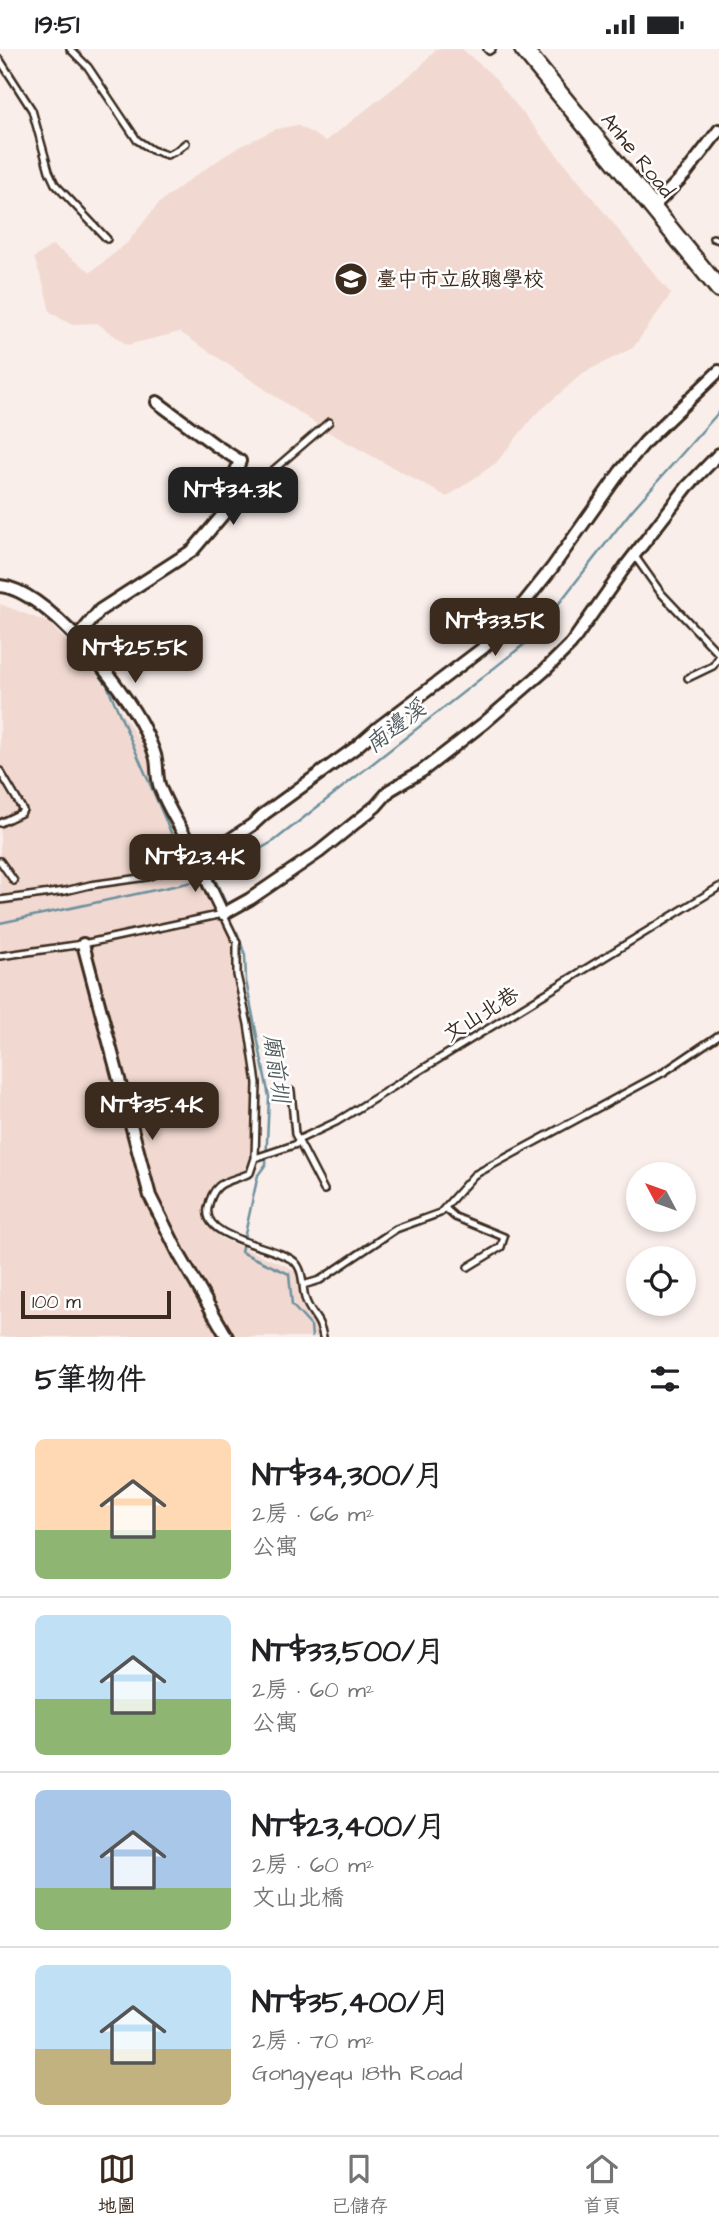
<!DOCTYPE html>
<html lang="zh-TW">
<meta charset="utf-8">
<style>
body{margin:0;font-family:"Architects Daughter","LXGW WenKai TC",sans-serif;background:#f6f6f6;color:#202124;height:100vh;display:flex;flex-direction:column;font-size:26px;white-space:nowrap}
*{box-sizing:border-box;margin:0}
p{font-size:23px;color:#757577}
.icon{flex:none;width:38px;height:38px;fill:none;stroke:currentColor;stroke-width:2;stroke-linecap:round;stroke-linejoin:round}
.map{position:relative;height:1288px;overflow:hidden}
.panel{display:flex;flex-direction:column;background:#fff;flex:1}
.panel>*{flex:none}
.needle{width:46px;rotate:311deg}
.tools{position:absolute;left:626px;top:1113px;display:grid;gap:14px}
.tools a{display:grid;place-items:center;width:70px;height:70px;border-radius:50%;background:#fff;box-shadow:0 4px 10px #0003;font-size:35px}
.scale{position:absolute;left:21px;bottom:18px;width:150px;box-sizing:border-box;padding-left:7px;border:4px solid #3b2a1e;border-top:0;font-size:19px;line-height:24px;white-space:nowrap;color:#3b2a1e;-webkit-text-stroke:5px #fff;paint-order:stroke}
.price{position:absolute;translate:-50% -60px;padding:0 16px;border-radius:14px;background:#3b2a1e;color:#fff;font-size:23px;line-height:46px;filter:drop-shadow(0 2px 4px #0008)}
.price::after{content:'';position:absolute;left:50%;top:42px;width:21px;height:16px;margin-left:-10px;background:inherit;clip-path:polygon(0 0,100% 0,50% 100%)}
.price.active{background:#222;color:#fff}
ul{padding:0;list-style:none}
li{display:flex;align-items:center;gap:21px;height:175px;padding:0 35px}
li+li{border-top:2px solid #e0e0e0}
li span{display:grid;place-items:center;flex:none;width:196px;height:140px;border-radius:10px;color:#555}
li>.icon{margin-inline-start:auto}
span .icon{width:84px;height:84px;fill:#fffc;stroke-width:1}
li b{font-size:30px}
h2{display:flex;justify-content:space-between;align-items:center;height:84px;padding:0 35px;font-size:30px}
.status{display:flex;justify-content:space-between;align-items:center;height:49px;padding:0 35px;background:#fff;direction:ltr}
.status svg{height:19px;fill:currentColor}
.tab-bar{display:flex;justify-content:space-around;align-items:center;height:98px;border-top:2px solid #e0e0e0;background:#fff;font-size:19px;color:#757577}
.tab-bar a{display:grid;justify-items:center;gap:4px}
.tab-bar .active{color:#3b2a1e}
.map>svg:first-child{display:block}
.built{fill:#f1d9d1}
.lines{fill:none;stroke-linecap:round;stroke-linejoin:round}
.stream{stroke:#6e919d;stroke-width:2.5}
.service-casing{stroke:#3b2a1e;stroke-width:10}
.minor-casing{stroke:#3b2a1e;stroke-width:16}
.secondary-casing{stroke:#3b2a1e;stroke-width:21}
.service{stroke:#fff;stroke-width:5}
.minor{stroke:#fff;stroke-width:10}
.secondary{stroke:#fff;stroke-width:16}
.labels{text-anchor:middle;stroke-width:5;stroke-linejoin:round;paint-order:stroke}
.street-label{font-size:21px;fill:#3b2a1e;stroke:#fff}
.poi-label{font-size:21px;fill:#3b2a1e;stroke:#fff;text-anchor:start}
.water-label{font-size:23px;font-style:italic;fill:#545d5e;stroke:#fff}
</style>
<div class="status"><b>19:51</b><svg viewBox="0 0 49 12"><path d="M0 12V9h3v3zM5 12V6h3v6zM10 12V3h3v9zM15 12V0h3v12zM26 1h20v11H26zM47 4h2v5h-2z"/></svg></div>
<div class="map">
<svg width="719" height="1288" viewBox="0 0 719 1288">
<rect width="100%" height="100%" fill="#f9eeea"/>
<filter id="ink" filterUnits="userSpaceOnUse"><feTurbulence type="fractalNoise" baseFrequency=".0143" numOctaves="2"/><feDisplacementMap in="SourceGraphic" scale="14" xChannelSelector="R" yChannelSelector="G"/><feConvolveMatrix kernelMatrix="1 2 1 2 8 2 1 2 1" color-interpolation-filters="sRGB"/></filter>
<g filter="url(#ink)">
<!-- built -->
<path class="built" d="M436 0H462L491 25 671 245 633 299 583 324 533 368 496 414 447 448 328 383 180 283 127 296 97 274 70 275 50 263 44 237 34 209 52 196 91 223 127 194 158 155 192 129 235 100 276 80 297 76 326 92 419 19Z
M0 555 49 574 102 632 145 700 215 863 236 895 235 927 249 993 257 1045 251 1123 240 1128 223 1131 215 1138 202 1167 209 1179 222 1190 289 1218 298 1226 303 1236V1255L319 1279 321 1288H0Z"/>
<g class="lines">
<!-- stream -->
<path class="stream" d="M75 594 107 636 182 809
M208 815 228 859
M209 829 274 792 531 590 632 461 719 363
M0 874 202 831
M237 883 245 906 246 932 269 1048 266 1115 258 1126 241 1203 289 1225 292 1256 311 1277 312 1288"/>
<defs>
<path id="service" d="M70 0 88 18 137 91 152 101 167 106 176 102 186 94
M487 0 489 2 492 0
M0 11 32 61 49 122 55 135 107 190
M713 189 719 191
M228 460 329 373
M634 506 661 544 718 604 719 608 713 617 688 629
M0 722 23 761 21 764 0 774
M0 812 14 832
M0 851 65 842 90 836 147 828 196 810
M0 907 83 895 223 865 237 894V926L248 975 257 1034 255 1109 250 1124C228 1134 214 1130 208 1159 202 1191 276 1196 295 1213 304 1222 302 1238 305 1249 310 1266 320 1268 323 1288
M291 1042 295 1085 324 1141
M255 1109 297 1095 298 1091 336 1073 719 838
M446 1160 455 1168 504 1188 501 1198 468 1218
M303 1236 320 1231 396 1180 440 1164 474 1126 664 1023 719 986"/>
<path id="minor" d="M653 158 686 124 719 81
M0 537C47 541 124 639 144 680 148 689 154 700 156 710 158 720 156 731 161 741 169 761 181 779 191 798 202 820 212 843 223 865L250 850 319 803 376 757 390 741 422 722 484 674 544 622 571 595 625 518 687 438 719 405
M78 592 82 583 100 561 193 501 226 462 229 450V439L240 412 215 396 157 353
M196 810 218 799 252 776 264 765 355 699 379 678 483 599 503 580 552 519 620 423 646 392 719 322
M83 895 150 1147 180 1207 227 1288"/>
<path id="secondary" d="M523 0 719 240"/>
</defs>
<!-- service casing -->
<use href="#service" class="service-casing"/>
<!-- minor casing -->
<use href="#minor" class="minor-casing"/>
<!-- secondary casing -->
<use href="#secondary" class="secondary-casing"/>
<!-- service -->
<use href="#service" class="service"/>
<!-- minor -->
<use href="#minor" class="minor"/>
<!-- secondary -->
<use href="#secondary" class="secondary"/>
</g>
</g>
<!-- icons -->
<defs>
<symbol id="school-disc" viewBox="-11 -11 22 22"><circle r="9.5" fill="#3b2a1e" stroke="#fff"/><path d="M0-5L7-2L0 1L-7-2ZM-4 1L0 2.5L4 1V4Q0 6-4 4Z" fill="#fff"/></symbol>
</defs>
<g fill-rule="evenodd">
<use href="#school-disc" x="332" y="211" width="38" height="38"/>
</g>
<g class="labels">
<!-- street labels -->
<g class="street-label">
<text transform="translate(638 106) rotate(51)" y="7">Anhe Road</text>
<text transform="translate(481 965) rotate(-32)" y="7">文山北巷</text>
</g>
<!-- poi labels -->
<g class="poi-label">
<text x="376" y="237">臺中市立啟聰學校</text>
</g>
<!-- water labels -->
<g class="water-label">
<text transform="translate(395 677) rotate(-38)" y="8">南邊溪</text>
<text transform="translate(277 1019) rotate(82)" y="8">廟前圳</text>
</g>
</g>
</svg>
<div class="tools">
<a><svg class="needle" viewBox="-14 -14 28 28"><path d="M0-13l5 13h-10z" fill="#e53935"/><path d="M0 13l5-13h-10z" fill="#757577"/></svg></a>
<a><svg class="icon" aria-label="locate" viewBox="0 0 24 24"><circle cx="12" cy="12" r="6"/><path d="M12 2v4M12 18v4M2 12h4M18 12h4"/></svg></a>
</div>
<div class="scale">100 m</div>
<b class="price active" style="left:233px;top:478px">NT$34.3K</b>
<b class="price" style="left:495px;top:609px">NT$33.5K</b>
<b class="price" style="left:135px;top:636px">NT$25.5K</b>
<b class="price" style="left:195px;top:845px">NT$23.4K</b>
<b class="price" style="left:152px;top:1093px">NT$35.4K</b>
</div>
<section class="panel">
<h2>5筆物件<svg class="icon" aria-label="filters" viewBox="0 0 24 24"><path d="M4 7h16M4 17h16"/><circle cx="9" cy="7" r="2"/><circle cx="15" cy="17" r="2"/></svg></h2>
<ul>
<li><span style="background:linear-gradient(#ffd9b3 65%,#8fb573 0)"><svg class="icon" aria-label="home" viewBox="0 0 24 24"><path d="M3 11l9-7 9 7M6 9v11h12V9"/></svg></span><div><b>NT$34,300/月</b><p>2房 · 66 m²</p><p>公寓</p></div></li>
<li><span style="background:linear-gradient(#bfe0f5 60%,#8fb573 0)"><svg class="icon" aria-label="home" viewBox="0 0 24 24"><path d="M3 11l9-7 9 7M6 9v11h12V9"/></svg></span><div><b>NT$33,500/月</b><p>2房 · 60 m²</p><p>公寓</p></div></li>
<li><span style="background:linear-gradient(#a9c7e8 70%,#8fb573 0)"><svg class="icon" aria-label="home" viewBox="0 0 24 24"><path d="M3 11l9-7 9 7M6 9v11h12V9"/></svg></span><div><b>NT$23,400/月</b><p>2房 · 60 m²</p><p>文山北橋</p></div></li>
<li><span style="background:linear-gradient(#bfe0f5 60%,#c2b280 0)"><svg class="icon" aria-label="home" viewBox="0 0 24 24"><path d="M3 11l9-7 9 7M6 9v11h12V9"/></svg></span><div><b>NT$35,400/月</b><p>2房 · 70 m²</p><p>Gongyequ 18th Road</p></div></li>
</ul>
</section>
<nav class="tab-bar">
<a class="active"><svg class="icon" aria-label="map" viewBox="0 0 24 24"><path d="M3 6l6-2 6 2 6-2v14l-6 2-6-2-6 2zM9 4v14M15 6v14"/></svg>地圖</a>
<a><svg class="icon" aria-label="saved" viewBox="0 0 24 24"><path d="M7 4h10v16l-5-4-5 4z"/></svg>已儲存</a>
<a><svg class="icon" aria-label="home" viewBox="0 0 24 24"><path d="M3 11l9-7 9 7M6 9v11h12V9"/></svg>首頁</a>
</nav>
